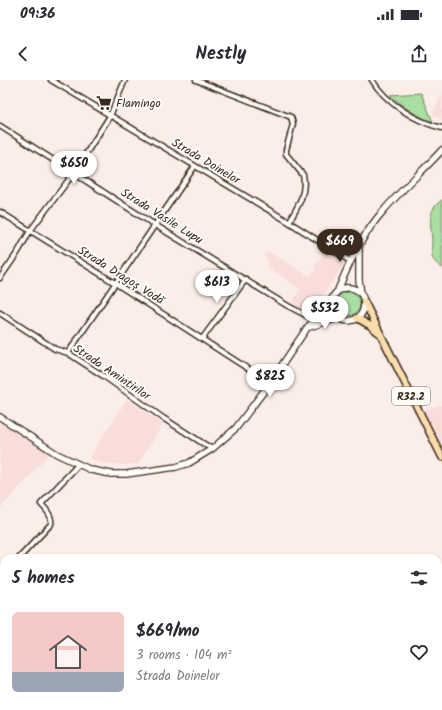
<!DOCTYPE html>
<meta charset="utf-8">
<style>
body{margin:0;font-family:Kalam,sans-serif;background:#f2f2f3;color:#2b2b33;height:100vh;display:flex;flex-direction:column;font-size:15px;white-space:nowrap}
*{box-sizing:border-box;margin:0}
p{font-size:13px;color:#7c7c81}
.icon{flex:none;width:22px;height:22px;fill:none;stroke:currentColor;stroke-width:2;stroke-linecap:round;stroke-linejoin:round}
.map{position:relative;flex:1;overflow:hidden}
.sheet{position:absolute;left:0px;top:474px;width:442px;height:156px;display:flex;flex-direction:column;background:#fff;border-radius:12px 12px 0 0;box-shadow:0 1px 3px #0004}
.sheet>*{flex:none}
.price{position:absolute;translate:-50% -34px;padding:0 9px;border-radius:14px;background:#fff;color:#222;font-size:13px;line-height:26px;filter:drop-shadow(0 1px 2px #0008)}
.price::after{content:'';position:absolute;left:50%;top:24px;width:12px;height:9px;margin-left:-6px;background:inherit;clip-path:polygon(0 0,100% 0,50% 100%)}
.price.active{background:#3b2a1e;color:#fff}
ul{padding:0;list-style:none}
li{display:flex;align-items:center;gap:12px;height:100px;padding:0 12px}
li span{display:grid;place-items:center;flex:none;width:112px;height:80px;border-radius:6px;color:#555}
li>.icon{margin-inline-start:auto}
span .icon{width:48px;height:48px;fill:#fffc;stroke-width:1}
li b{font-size:17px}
h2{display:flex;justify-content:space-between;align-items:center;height:48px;padding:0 12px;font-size:17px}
.status{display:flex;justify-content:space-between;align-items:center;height:28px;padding:0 20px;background:#fff;direction:ltr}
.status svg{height:11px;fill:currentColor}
header{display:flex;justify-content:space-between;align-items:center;height:52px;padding:0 12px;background:#fff;font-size:18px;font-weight:600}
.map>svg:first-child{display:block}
.built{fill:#f8ddd8}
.green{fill:#a9dfa2;stroke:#728460}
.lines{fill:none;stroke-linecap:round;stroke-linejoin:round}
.street-casing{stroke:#3b2a1e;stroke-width:7}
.secondary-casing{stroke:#3b2a1e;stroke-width:8}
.primary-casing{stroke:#3b2a1e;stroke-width:9}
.street{stroke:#fdfcf7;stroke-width:4}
.secondary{stroke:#fdfcf7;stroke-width:5.5}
.primary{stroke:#faddab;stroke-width:6}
.labels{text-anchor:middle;stroke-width:4;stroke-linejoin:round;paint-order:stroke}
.shield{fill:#fdfcf7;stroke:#75695f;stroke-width:1}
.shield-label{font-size:11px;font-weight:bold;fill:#3b2a1e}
.poi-label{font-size:12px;fill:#3b2a1e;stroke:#fdfcf7;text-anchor:start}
.street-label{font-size:12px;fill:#3b2a1e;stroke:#fdfcf7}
</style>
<div class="status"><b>09:36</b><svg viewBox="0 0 49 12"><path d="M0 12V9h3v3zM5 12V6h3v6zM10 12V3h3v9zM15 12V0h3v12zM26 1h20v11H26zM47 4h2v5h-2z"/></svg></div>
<header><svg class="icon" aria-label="back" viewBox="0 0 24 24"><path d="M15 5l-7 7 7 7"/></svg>Nestly<svg class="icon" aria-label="share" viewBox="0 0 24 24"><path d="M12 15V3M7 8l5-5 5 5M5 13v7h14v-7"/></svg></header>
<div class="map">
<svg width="442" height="630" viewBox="0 0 442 630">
<rect width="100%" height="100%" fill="#fbeee9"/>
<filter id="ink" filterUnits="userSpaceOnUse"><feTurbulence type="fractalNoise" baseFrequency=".025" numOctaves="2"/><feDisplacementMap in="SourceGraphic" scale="8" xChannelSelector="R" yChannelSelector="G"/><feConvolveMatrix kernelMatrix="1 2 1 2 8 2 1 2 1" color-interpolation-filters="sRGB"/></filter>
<g filter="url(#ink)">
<!-- built -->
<path class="built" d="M442 13V40L433 34Z
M268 171 310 197 316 189 314 187 325 172 345 184 311 232 304 230 292 223 300 209 266 186 269 181 266 178 264 175Z
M127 319 163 344 138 384 124 385 100 383 89 378Z
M442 325V365L424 329Z
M0 341 50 373 0 429Z
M442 533V564L438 562V542Z
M442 585V630H411L413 626H438V589Z"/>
<!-- green -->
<path class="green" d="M421 13 433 42C417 36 403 27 390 15Z
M442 120V188C438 185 433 181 432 176 431 172 432 165 432 160 431 144 426 131 442 120Z
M336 224a12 12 0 1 1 24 0a12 12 0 1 1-24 0Z"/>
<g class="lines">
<defs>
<path id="street" d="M51 0 289 142 350 181
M196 0 291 37 293 44 286 70V74L303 95C307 113 297 128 289 142
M372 0C386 23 416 42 442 48
M0 46 155 145 288 226 315 240
M0 132 115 203 270 303
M0 198 18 172 30 151 73 94 110 36 125 0
M0 233 55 269 68 273 105 297 163 338 212 369
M202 259 246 199
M68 273 195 86
M19 478 51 444C53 437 46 429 41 424L78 385
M0 497 4 493"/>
<path id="secondary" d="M359 167V200L361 214
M338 210C350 181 363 153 385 129 403 108 424 90 442 70
M309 247 338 238
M0 337 57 374 91 390 111 394H126L176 387 189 383 212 369 236 348 270 303 307 248 331 223C335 201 365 204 364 225 363 247 332 246 331 223"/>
<path id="primary" d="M364 221 442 377
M357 238 371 246 378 252
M438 529 442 520
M390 630 393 626"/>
</defs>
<!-- street casing -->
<use href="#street" class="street-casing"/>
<!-- secondary casing -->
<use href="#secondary" class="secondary-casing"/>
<!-- primary casing -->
<use href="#primary" class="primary-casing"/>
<!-- street -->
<use href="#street" class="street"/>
<!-- secondary -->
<use href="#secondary" class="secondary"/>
<!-- primary -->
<use href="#primary" class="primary"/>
</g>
</g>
<!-- icons -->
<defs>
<symbol id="supermarket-bare" viewBox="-9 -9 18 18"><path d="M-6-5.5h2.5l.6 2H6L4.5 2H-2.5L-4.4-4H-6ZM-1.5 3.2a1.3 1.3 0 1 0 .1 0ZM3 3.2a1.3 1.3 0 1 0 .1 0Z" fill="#3b2a1e" stroke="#fdfcf7" stroke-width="2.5" paint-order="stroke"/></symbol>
</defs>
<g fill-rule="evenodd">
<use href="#supermarket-bare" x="93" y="12" width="22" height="22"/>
</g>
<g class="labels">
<!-- shield labels -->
<rect class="shield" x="392" y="307" width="38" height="18" rx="3"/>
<g class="shield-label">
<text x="411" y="320">R32.2</text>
</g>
<!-- poi labels -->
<g class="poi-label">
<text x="116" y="27">Flamingo</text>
</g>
<!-- street labels -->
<g class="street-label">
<text transform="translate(206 81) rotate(31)" y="4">Strada Doinelor</text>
<text transform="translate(162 136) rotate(32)" y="4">Strada Vasile Lupu</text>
<text transform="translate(121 195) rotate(32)" y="4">Strada Dragoș Vodă</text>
<text transform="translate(112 292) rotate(34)" y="4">Strada Amintirilor</text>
</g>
</g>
</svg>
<b class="price" style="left:74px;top:105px">$650</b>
<b class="price active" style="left:340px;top:183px">$669</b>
<b class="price" style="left:217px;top:224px">$613</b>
<b class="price" style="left:325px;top:250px">$532</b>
<b class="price" style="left:270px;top:318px">$825</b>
<section class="sheet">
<h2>5 homes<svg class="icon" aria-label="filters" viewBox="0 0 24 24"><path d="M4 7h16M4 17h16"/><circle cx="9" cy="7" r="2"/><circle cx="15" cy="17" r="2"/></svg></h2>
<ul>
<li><span style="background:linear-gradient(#f6c9c9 75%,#9aa5b1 0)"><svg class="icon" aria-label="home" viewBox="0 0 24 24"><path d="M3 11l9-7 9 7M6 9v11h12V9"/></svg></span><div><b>$669/mo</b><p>3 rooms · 104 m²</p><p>Strada Doinelor</p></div><svg class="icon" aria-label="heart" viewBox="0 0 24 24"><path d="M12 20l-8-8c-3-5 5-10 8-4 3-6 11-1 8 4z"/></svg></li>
</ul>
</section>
</div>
